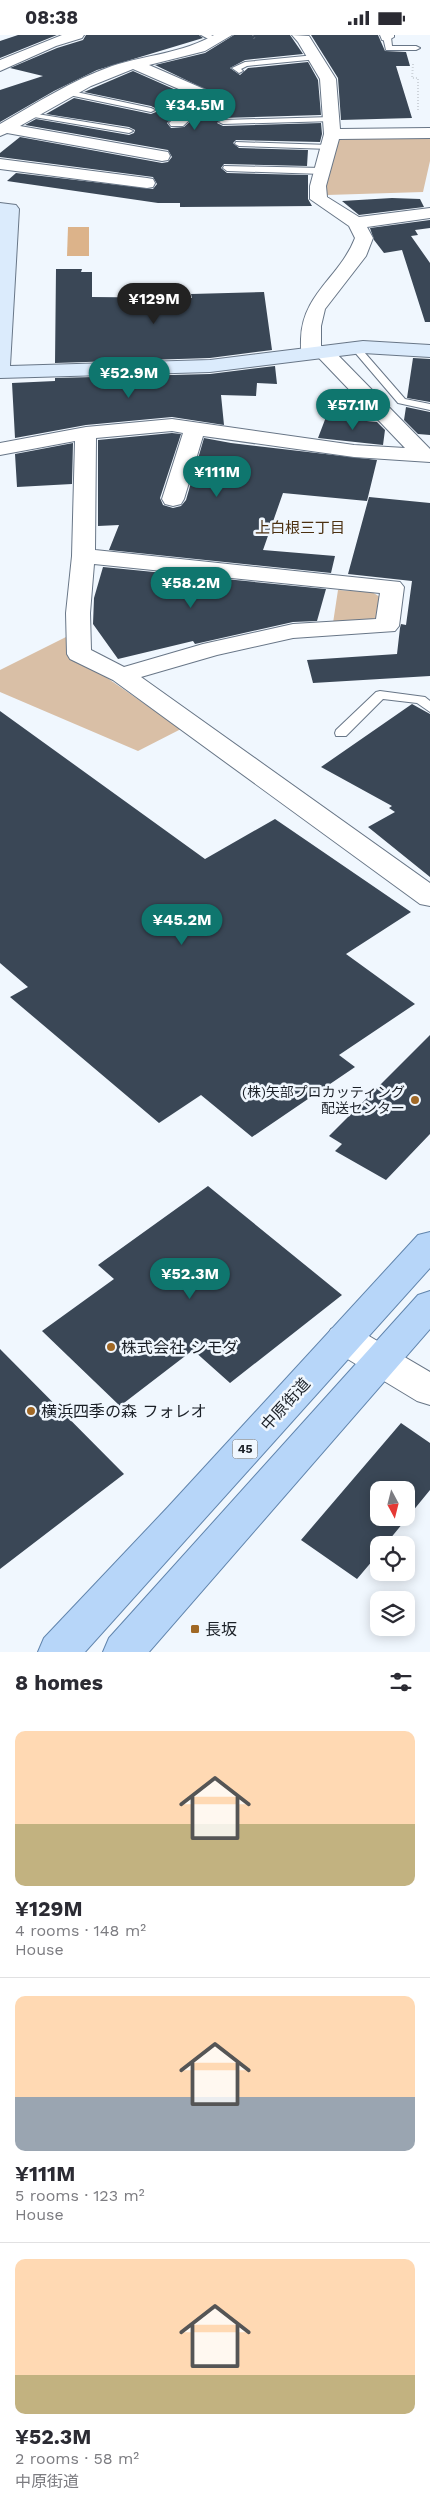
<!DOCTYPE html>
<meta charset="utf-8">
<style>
body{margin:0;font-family:"Work Sans","Noto Sans JP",sans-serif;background:#f2f2f3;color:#2b2b33;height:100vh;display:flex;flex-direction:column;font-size:19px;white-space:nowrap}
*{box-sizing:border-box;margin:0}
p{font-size:16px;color:#7c7c81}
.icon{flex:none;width:28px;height:28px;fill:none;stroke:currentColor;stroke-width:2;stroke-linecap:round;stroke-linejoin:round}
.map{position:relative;height:1617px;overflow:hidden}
.side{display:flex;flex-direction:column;background:#fff;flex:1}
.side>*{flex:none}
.needle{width:32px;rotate:173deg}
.buttons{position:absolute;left:370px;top:1446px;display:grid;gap:10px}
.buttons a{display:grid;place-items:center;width:45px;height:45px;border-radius:10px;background:#fff;box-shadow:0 2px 12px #0003;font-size:25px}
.price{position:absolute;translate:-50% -42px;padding:0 11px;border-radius:18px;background:#0f766e;color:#fff;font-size:16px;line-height:32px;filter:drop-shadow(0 1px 2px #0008)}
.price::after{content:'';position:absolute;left:50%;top:30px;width:15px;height:11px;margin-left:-8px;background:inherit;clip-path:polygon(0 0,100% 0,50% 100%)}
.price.active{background:#222;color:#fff}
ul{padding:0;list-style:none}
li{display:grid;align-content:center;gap:10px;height:265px;padding:0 15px}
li+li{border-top:1px solid #e1e1e2}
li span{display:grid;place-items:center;height:155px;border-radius:10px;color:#555}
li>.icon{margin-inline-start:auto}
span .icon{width:90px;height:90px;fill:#fffc;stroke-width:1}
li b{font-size:21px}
h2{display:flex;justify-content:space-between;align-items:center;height:60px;padding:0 15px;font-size:21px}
.status{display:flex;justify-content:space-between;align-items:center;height:35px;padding:0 25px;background:#fff;direction:ltr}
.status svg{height:14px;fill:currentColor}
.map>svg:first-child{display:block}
.green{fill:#d9bfa6}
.water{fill:#dcb38a}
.building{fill:#3a4756;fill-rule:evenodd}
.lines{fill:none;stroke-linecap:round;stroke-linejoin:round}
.lane-casing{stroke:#687687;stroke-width:2}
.street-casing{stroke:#687687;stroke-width:2}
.secondary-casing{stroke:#687687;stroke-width:2}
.primary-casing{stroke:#6185ad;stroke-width:2}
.path{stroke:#abb1b8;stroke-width:2;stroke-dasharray:0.5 2.5;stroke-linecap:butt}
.lane{fill:#fff;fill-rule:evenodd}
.street{fill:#fff;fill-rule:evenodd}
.secondary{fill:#dbebfc;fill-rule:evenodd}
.primary{fill:#b7d6f9;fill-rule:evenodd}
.poi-dot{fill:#a06825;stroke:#f0f7fe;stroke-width:2}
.labels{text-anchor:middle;stroke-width:5;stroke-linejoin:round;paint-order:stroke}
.shield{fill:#f0f7fe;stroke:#5b6068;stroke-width:1}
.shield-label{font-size:12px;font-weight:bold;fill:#1b2027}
.poi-label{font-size:14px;fill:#1b2027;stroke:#f0f7fe;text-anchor:end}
.neighbourhood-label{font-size:15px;fill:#4c3111;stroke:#f0f7fe}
.near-poi-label{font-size:16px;fill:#1b2027;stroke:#f0f7fe;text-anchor:start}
.near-street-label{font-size:16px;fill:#1b2027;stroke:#f0f7fe}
</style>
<div class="status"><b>08:38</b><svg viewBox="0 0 49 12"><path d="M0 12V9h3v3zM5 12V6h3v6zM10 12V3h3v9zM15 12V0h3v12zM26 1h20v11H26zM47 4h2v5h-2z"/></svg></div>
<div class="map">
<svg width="430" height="1617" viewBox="0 0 430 1617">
<rect width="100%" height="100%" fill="#f0f7fe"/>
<!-- green -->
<path class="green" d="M349 102H430V126L423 157 327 160 325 151 339 105Z
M338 555 372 557 380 562V580L373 585 333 588Z
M72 599 74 620 181 694 138 716 0 657V635Z"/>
<!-- water -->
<path class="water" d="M68 192H89V221H67Z"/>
<!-- building -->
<path class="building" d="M18 0H57L0 23V6Z
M86 0H199L203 3 97 35 54 56 0 87V55L43 41 10 33 57 13 83 5Z
M234 0H290L303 19 245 25 230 33 240 40 248 33 308 27 318 45 321 80 223 83 217 88 223 91 321 88 322 99 320 107 236 105 233 108 239 113 308 115 307 131 224 129 221 133 227 138 308 140V164L312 171 180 172V168H158L7 146 16 138 153 154 157 149 153 142 0 122V118L20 102 162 128 168 127 172 122 168 115 25 90 36 84 129 100 134 98 135 95 129 92 46 79 74 63 151 79 156 77 157 74 151 71 84 57 133 36 194 63 167 88 171 93 184 92 217 62V60L155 30 205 18Z
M311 0H378L385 16 406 17 410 31H396L412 83 341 85 338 43Z
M392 163 420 164 424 172 359 180 342 166Z
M430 185V193L415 195 418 200 411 201 430 228V287H425L402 215 384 218 374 205 370 193Z
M56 234H82L81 237H92V262L192 263 191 259 264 257 272 315 210 323 55 328Z
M413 323 430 324V367L407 363Z
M275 331 277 349 257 348 256 361 221 360 224 390 172 382 86 390 15 403 12 348 55 346V343L210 339Z
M406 372 430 377V400L418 399 404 385Z
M326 382 377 387 385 395 383 410 318 403Z
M172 398 181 399 160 463 163 470 173 473 181 471 186 465 204 403 231 408 377 425 367 466 283 458 263 515 335 521 331 538 109 515 119 490 98 491V405Z
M73 408 72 449 17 452 15 419Z
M369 462 430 468V641L313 648 307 625 397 619 400 593 401 589 406 590 412 546 348 539Z
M103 532 326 554 317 586 293 587 195 609 193 606 118 624 93 589 94 563Z
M412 669 430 679V842L368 792 395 777 389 773 392 771 321 732Z
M0 676 205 824 275 784 411 877 346 919 415 969 339 1020 355 1032 252 1102 201 1060 159 1088 10 962 28 952 0 928Z
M430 1000V1099L386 1145 335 1116 342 1109 329 1101Z
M208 1151 342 1260 230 1348 193 1315 120 1371 42 1296 114 1244 98 1230Z
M0 1314 124 1439 0 1534Z
M401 1388 430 1408V1455L385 1510H379V1518L357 1544 301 1505ZM379 1455H406V1482H379Z"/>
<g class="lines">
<defs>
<path id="lane" d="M201 0H211L221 5 214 7Z
M386 0 391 2 392 11H416L420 13 416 15H386L383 2Z
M315 20H318V24L247 31 241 34 243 36 239 38 232 33 245 27Z
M67 55 151 73 155 75 151 77 64 59 63 57Z
M25 77 129 94 133 96 129 98 28 81H25Z
M331 82H334V86L223 89 219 87 223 85Z
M236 107 330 110 334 112 330 114 239 111 235 109Z
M224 131 323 133 327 136 323 139 227 136 223 133Z
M355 309 358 310 405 364 430 369V375L398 368 352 314V310Z
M380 656 425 662 430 666V677L417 668 383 664 346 701H336L335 698 336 695 376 657Z"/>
<path id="street" d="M62 0H84L82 3 56 11 0 36V25Z
M214 0H232L205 16 149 30 213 58 216 61 183 91H171L169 88 197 62 133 34 91 51 20 91 162 116 168 117 170 121 168 125 162 126 7 98 0 101V89C37 68 72 45 112 31 146 20 183 18 214 0Z
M292 0 309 1 336 44 340 94 430 93V103L339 104 326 151 327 162 359 182 430 173V183L367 192 373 203 366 221 325 274 321 291V311L330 312 430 414V427L354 422 203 401 184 464 181 469 173 471 165 469 162 464 183 398 172 396 96 403 95 515 400 547 404 552 399 591 395 596 293 603 217 620 141 642 430 848V871L420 869 113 645 70 624 67 619 66 578 72 521 75 406 0 420V408L86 392 172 384 354 410 405 413 318 322H304C300 316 301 310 301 304 302 259 340 242 355 203L349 191 310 164V151L324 99 320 44 298 7ZM94 529 380 558 376 584 293 589 203 609 124 632 91 615 90 578Z
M380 0H394V2L387 6 382 5Z
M0 124 147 143 153 144 155 148 153 152 147 153 0 134Z
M344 1289 357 1294 430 1337V1370L417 1366 331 1314 326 1304 331 1294Z"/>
<path id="secondary" d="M0 168 16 170 19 174 10 331 210 325 363 306 430 310V322L363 318 210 337 0 343Z"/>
<path id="primary" d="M430 1197V1233L85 1617H38L44 1603 168 1472 418 1200Z
M430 1256V1294L149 1617H103L109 1603 418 1260Z"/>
</defs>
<!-- lane casing -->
<use href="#lane" class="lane-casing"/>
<!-- street casing -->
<use href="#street" class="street-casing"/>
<!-- secondary casing -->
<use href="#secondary" class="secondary-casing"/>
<!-- primary casing -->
<use href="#primary" class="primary-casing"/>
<!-- path -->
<path class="path" d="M253 0 255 5
M413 29 412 43H418V77"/>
<!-- lane -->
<use href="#lane" class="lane"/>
<!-- street -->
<use href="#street" class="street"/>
<!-- secondary -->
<use href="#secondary" class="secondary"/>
<!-- primary -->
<use href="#primary" class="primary"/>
</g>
<!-- markers -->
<g class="poi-dot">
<circle cx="415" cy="1065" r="5"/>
<circle cx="111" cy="1312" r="5"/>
<circle cx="31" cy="1376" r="5"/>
<rect x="190" y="1589" width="10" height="10" rx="2.5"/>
</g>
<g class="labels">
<!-- shield labels -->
<rect class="shield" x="232.5" y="1404.5" width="25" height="19" rx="4"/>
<g class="shield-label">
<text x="245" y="1418">45</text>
</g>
<!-- poi labels -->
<g class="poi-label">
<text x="405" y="1062">(株)矢部プロカッティング<tspan x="405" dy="16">配送センター</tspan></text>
</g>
<!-- neighbourhood labels -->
<g class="neighbourhood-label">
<text x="300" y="498">上白根三丁目</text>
</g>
<!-- near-poi labels -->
<g class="near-poi-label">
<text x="121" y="1318">株式会社 シモダ</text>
<text x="41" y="1382">横浜四季の森 フォレオ</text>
<text x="205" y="1600">長坂</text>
</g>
<!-- near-street labels -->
<g class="near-street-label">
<text transform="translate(285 1369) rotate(-48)" y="6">中原街道</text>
</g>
</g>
</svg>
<div class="buttons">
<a><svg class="needle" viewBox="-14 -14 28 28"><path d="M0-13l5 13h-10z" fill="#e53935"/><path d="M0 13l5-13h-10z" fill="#7c7c81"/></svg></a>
<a><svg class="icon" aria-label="locate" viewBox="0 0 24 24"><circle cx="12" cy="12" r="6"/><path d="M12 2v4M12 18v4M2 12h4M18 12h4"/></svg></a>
<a><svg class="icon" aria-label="layers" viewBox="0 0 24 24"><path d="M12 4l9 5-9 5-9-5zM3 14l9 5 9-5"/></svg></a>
</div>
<b class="price" style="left:195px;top:96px">¥34.5M</b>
<b class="price active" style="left:154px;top:290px">¥129M</b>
<b class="price" style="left:129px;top:364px">¥52.9M</b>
<b class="price" style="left:353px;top:396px">¥57.1M</b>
<b class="price" style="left:217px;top:463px">¥111M</b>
<b class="price" style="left:191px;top:574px">¥58.2M</b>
<b class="price" style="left:182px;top:911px">¥45.2M</b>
<b class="price" style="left:190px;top:1265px">¥52.3M</b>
</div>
<section class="side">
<h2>8 homes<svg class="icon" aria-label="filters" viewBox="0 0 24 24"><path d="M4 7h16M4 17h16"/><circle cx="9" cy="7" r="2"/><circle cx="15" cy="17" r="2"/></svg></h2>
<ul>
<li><span style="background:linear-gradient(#ffd9b3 60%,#c2b280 0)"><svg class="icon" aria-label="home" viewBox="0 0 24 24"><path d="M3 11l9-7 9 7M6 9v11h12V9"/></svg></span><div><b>¥129M</b><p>4 rooms · 148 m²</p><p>House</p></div></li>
<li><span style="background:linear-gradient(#ffd9b3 65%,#9aa5b1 0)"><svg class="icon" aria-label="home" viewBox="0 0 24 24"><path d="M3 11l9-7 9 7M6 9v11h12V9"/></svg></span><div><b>¥111M</b><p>5 rooms · 123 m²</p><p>House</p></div></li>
<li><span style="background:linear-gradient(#ffd9b3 75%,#c2b280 0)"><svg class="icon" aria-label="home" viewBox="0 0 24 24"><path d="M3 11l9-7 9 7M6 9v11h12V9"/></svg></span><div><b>¥52.3M</b><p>2 rooms · 58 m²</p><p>中原街道</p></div></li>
</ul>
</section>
